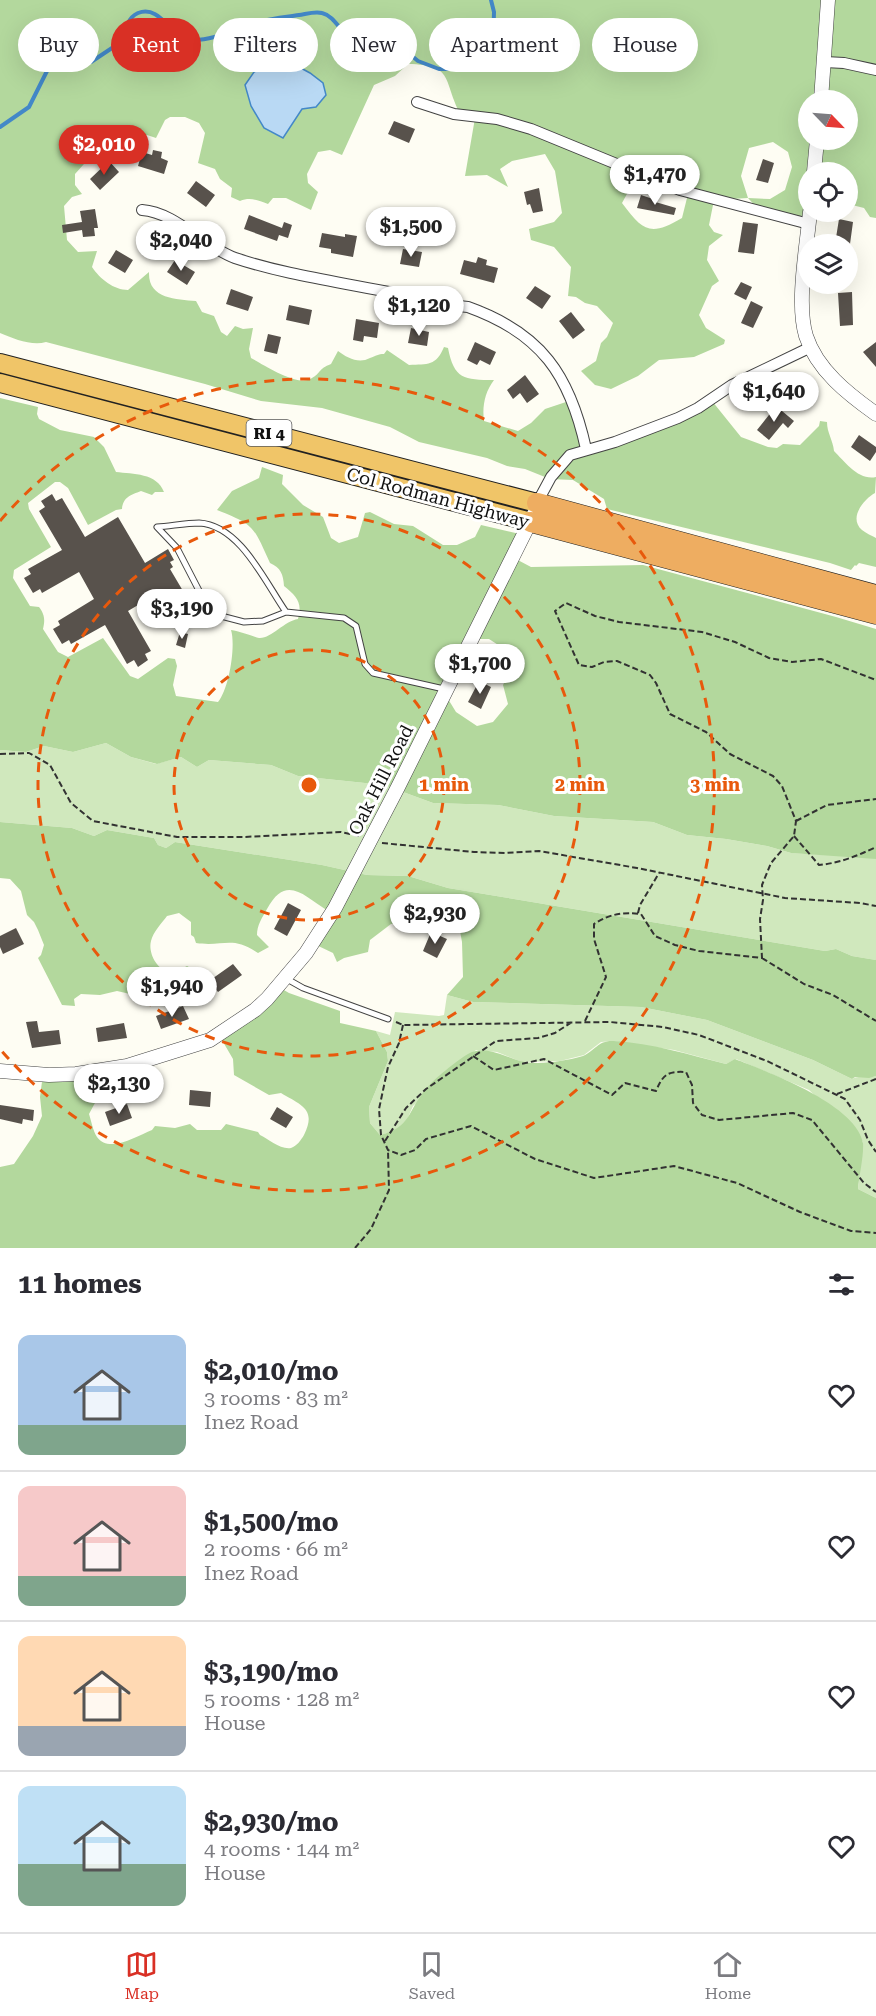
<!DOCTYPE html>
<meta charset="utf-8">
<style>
body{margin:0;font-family:"Roboto Serif",serif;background:#f7f7f7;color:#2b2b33;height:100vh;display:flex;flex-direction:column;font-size:22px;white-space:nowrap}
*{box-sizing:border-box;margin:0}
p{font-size:20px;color:#7c7c81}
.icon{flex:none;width:33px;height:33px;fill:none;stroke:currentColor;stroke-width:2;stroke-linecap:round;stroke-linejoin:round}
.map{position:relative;height:1248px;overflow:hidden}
.side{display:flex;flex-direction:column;background:#fff;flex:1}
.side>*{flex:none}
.banner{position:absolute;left:18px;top:18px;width:840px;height:54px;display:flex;gap:12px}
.needle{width:39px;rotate:115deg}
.tools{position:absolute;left:798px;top:90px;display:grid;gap:12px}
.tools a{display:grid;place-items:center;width:60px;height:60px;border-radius:50%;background:#fff;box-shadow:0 6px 24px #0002;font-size:30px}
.price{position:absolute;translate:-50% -51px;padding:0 14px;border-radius:21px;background:#fff;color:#222;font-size:20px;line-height:39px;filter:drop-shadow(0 2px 3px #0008)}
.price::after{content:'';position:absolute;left:50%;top:36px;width:18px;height:14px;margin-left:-9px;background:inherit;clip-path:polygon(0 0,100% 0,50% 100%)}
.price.current{background:#d93025;color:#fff}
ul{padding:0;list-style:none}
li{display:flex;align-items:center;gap:18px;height:150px;padding:0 18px}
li+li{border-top:2px solid #e1e1e2}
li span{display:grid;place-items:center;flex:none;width:168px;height:120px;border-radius:12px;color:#555}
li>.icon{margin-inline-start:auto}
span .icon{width:72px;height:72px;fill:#fffc;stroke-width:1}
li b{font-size:26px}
h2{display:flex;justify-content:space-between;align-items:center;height:72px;padding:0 18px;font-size:26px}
.tag{padding:0 21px;border-radius:27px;background:#fff;box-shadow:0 6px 24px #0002;font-size:21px;line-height:54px}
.tag.current{background:#d93025;color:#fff}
.dock{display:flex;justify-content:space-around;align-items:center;height:84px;border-top:2px solid #e1e1e2;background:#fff;font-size:16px;color:#7c7c81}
.dock a{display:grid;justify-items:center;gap:3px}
.dock .current{color:#d93025}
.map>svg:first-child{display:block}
.green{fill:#d0e8bd}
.forest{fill:#b3d89d;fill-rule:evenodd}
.water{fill:#b9d9f4;stroke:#4388c8;stroke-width:1.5}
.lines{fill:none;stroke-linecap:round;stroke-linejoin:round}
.stream{stroke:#4388c8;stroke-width:4}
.building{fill:#58524c}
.service-casing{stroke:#434343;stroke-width:7}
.minor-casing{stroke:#434343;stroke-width:12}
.tertiary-casing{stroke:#434343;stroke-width:15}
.trunk-casing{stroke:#212121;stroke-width:20}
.motorway-casing{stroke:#212121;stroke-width:21}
.path{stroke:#323232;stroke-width:2;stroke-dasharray:6 3;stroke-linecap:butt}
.service{stroke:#fff;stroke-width:5}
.minor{stroke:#fff;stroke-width:10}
.tertiary{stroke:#fff;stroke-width:14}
.trunk{stroke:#f0c568;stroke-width:18}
.motorway{stroke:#eead61;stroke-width:20}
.ring{fill:none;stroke:#e8590c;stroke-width:3;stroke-dasharray:10 8}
.labels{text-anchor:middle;stroke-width:6;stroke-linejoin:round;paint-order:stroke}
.shield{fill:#fff;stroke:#585858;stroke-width:1.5}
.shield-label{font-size:16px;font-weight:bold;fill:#101010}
.street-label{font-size:18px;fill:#101010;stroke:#fff}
.centre{fill:#e8590c;stroke:#fff;stroke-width:3}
.ring-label{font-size:18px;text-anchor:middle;font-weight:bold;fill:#e8590c;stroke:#fff;stroke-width:6;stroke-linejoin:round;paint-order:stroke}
</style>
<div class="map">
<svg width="876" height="1248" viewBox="0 0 876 1248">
<rect width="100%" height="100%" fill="#fefdf3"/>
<!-- green -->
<path class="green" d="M106 743 131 757 156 764 181 757 197 767 209 760 271 765 298 776 384 785 433 803 498 805 554 816 653 822 687 835 726 839 767 846 791 853 871 857 876 859V960L852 956 836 949 825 951 448 888 408 876 367 875 322 865 175 842 166 848 158 845 154 838 107 830 94 836 72 828 0 822V750L26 752 44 746 73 752Z
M447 995 473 1002 641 1007 707 1020 813 1060 852 1079C858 1075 869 1078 876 1076V1198L858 1189 863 1142 809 1090 736 1059 726 1064 674 1050 613 1041 601 1042 584 1055 560 1061 522 1062 497 1052 476 1050 413 1106 406 1122 396 1131 380 1135 370 1123 369 1107 388 1061 387 1052 376 1031 390 1035 395 1012 439 1016 444 1015Z"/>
<!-- forest -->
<path class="forest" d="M0 0H876V218L870 217 864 208 848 204V172H808V212L810 218 761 212 748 198 714 200 709 225 714 232 723 235 709 246 707 260 719 281 712 286 699 315 706 328 725 340 724 344 694 357 659 360 638 376 611 389 595 385 581 371 596 361 601 343 607 337 613 323 597 306 585 303 576 297 568 296 571 267 554 247 531 240 529 229 554 222 562 213 555 171 545 154 512 161 500 169 508 187 487 175 465 176 475 118 461 115C442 81 456 65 408 64L395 76 374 85 342 155 330 150 318 152 307 174 308 183 318 192 311 210 286 198H273L268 204C257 200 250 197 240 201L231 197 232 188 220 179 215 169 198 163 205 133 199 123 185 117H170L165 120 156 138 147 135 133 138 124 154 112 145H101L75 174V185L82 194 72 197 64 206 67 240 78 252 97 251 92 267C100 279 114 290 128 290L149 272C148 299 176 299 196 301L202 312 214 316 221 332 227 336 235 326 243 329 253 328 249 349 251 358C264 365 299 388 312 378 321 373 318 369 331 364L338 351C347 358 359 364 370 358 376 356 378 354 384 354L387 350 409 365C428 364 436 366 444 347L448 348C454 379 464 380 494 380 485 392 482 406 484 421L518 431 531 423 545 409 572 400 590 449 712 401 741 437 768 447 777 448 783 444 800 445 819 426 820 421 827 422C827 433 833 440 834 451 845 462 859 481 876 477L875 493C864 499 848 518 862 530 866 533 872 536 876 538V567L859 563 856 566 855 565 851 570 830 563 607 509 604 499 573 480 550 479 525 469 507 466 487 458 419 442 390 427 322 408 261 401 205 384 46 342C32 346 14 339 0 333ZM310 73 323 83 325 95 316 107 302 109 282 138ZM808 100H848V140H808ZM773 142 788 152 792 167 785 190 770 199 748 198 741 176 749 148ZM650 178 688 194 682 218C650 237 643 231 622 203L633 183Z
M0 398 38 407 37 414 39 419 60 430 94 437 104 447 116 472C133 474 157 473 164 492H155L152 495 141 491C131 495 123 497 122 509L116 510 88 525 68 488 60 482H55L28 503 29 509 51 547 14 570 13 578 30 606 39 607C45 615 45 620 43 629L58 652 68 657 103 638 130 676 138 679 168 658 175 659 177 666 173 685 176 696 218 702C229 689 236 646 231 630 240 631 254 637 259 638 271 639 284 621 298 619 303 602 296 596 284 586 283 574 281 568 270 563 253 526 255 525 217 510L232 491 259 478 262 467 283 475 282 484 303 505 323 517 331 538 339 543 358 537 365 513 370 512 394 524 413 526 443 545H457L475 537 481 525 524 535 514 558 531 567 643 565 836 617 876 629V859L791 853 767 846 726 839 687 835 653 822 554 816 498 805 433 803 384 785 298 776 271 765 209 760 197 767 181 757 157 764 131 757 106 743 73 752 44 746 26 752 0 750ZM474 639H489L506 650 508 675 503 685 508 704 493 722 477 726 456 712 445 694Z
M0 822 72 828 94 836 107 830 154 838 158 845 166 848 175 842 322 865 367 875 408 876 448 888 825 951 836 949 852 956 876 960V1076L869 1078 855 1077 852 1079 813 1060 707 1020 641 1007 473 1002 447 995 463 977 462 942 460 931 437 921 391 924 370 940 368 952 344 958 337 962 333 953 310 942 328 911C303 895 286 874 267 909 262 918 257 925 257 935L269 947 258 953C232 935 224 947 196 943L194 937 191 935V922L179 913 167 916C162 923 153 932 151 941 148 952 156 969 169 972 176 973 181 969 187 966L196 971 193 982 198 994 197 995 188 992 163 993 154 1003 148 1005 139 996 117 991 100 995 81 994 74 999 75 1006 62 1005 38 958 41 955 44 945 38 930 34 922 27 915 21 891 10 879 0 878Z
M277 986 289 993 340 1011V1023L376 1031 387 1052 388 1061 369 1107 370 1123 380 1135C412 1127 407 1111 426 1089 435 1078 455 1062 468 1054 484 1044 503 1056 520 1061 530 1064 549 1063 560 1061 567 1060 576 1058 583 1056 596 1050 598 1040 614 1041 652 1043 690 1055 726 1064L735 1059C768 1072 856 1104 863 1143 864 1155 859 1176 858 1189L876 1198V1248H0V1167L14 1164 33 1136 42 1116 40 1097 43 1074H91L96 1101 89 1114C91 1120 93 1131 97 1137 109 1154 137 1136 152 1130L155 1126 175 1128 190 1124 197 1130H221L226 1124 258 1132 260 1135C268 1139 281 1150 291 1148 297 1146 301 1140 304 1135 317 1109 301 1105 281 1093L269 1095 234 1075 233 1059 219 1035Z"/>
<!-- water -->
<path class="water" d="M273 61H288L310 73 323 83 326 95 316 107 302 109 283 138 264 128 251 106 245 85 254 72Z"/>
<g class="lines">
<!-- stream -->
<path class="stream" d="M0 127 29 107 52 61 60 57 91 62 124 40C126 29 127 18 138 13 162 4 171 40 192 40 216 41 240 26 263 21 275 18 287 17 299 15 306 14 315 11 322 13 338 17 341 38 357 40 367 41 379 37 388 36L418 61 439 69H463L484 59 493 45 494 12 491 0"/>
</g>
<!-- building -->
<path class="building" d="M394 121 415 129 409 143 388 134Z
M153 150 162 152 161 158 168 161 164 174 138 166 142 152 152 155Z
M763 159 774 163 768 183 756 180Z
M109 161 119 172 100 190 90 179Z
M196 181 215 195 206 207 187 193Z
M539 188 543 211 533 213 530 204 527 205 524 192Z
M641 195 653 199 652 201 676 208 674 215 637 208Z
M95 209 98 228H94L95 236 83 237 82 230 63 233 62 225 82 222 80 211Z
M249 215 282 228 284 222 292 225 288 238 279 235 277 241 244 229Z
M839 219 853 222 850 244H835Z
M743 222 758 224 754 254 738 252Z
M322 233 345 237V234L357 236 353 257 331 253V249L319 247Z
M403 249 422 252 419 267 400 264Z
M116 250 133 260 125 273 108 263Z
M478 257 487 260 486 265 498 268 494 283 460 274 464 260 476 263Z
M175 260 195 272 187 285 167 272Z
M741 282 752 287 746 300 734 294Z
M535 286 551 296 542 309 526 298Z
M231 289 253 297 248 311 226 304Z
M852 292 853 325 840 326 838 293Z
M751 301 763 307 753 328 741 323Z
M289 305 312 310 309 325 286 320Z
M571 312 585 330 573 339 559 321Z
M356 319 379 323 377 338 364 336 363 342 353 340Z
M411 328 429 332 427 346 408 343Z
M268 334 281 337 277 354 264 351Z
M475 342 496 352 490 365 480 360 477 365 467 360Z
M876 342V367L863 352Z
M525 375 539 394 527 403 520 393 513 399 507 390Z
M776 406 794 421 788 428 783 423 769 440 757 430Z
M859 435 876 447V452L870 461 851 447Z
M52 494 56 501 62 498 85 537 118 517 145 563 168 549 174 560 170 562 173 567 170 569 183 591 166 602 160 592 128 611 151 651 145 654 148 660 138 667 134 660 127 664 105 625 71 644 69 640 62 644 53 629 60 625 58 621 94 599 79 572 42 593 40 589 33 593 24 578 31 574 28 569 62 550 39 511 45 507 41 501Z
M180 632 188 634 185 648 176 645Z
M479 681 491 687 481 709 468 702Z
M288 903 301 910 287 936 274 929Z
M16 928 24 944 3 954 0 947V936Z
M431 932 447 939 437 958 423 951Z
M233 964 242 975 218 992 209 981Z
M183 1006 189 1019 161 1029 156 1016Z
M37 1021 39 1032 59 1030 61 1044 32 1048 26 1022Z
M124 1023 127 1038 98 1042 96 1028Z
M190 1090 211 1092 210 1107 189 1105Z
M127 1104 132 1118 110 1126 105 1112Z
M0 1105 34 1110 33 1121 23 1119 22 1124 0 1119Z
M277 1107 293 1117 286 1128 270 1119Z"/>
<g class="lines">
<defs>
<path id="service" d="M286 612 263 621 244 622 221 616 208 608 177 548 157 527C171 526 186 523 199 523 240 525 265 582 286 612L344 618 356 626 365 664 373 673 444 689
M287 979 303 988 388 1019"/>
<path id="minor" d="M825 62 844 63 876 70
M417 102 454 114 497 119 531 129 680 190 809 224
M142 210C175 212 204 247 235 258 283 274 333 281 383 291 411 296 439 304 468 307 541 333 570 375 586 449
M537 503 551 477 570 455 615 442 678 418 698 408 732 385 811 347"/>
<path id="tertiary" d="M821 100 828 0
M814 172 817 140
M810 212C807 246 796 303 806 336 817 370 848 394 876 414
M0 1071 49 1075 76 1074 127 1066 210 1040 255 1010 267 999 306 953 335 908 398 787 534 514"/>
<path id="trunk" d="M0 363 537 503
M0 383 531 522"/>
<path id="motorway" d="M537 503 876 595
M531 522 876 614"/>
</defs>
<!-- service casing -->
<use href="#service" class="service-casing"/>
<!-- minor casing -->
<use href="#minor" class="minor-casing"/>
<!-- tertiary casing -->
<use href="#tertiary" class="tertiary-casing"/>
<!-- trunk casing -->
<use href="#trunk" class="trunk-casing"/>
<!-- motorway casing -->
<use href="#motorway" class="motorway-casing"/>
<!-- path -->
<path class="path" d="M0 754 29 753 50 765 71 803 93 821 177 837H244L341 832 359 836
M796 821 827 805 876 799
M794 836 819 865C840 863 857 856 876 847
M382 843 474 852 505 853 539 851 637 868 785 898 860 903 876 906
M638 913 640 905 659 873
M762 958 804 984 833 995 876 1021
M585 1021 606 977 594 939V924C609 914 622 912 641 914L655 936 675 945 699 951 762 958 760 919 763 900 762 885 771 863 794 836 796 821 782 786 773 776 730 754 706 732 670 714 656 683 650 675 617 661 604 662 592 667 579 665 555 611 566 603 595 616 619 622 702 632 735 642 769 658 792 662 821 659 876 680
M396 1022 403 1025 610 1022 663 1027 699 1035 767 1061 845 1099 860 1120 868 1140 876 1152
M403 1025 399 1043 388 1067 379 1109 381 1135 388 1150 401 1155 415 1150 426 1139 471 1126 535 1159 594 1178 674 1166 737 1183 800 1212 851 1231 876 1233
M473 1056 494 1070 544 1059 612 1095 625 1083 656 1091C663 1074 668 1071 686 1072L692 1085 693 1103 702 1115 719 1120 793 1113 812 1120 864 1183 876 1192
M837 1094 876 1079
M385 1141 406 1108 426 1089 496 1041 538 1038 555 1033 572 1022
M355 1248 371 1229 389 1190 388 1150"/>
<!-- service -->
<use href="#service" class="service"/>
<!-- minor -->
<use href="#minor" class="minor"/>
<!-- tertiary -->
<use href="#tertiary" class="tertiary"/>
<!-- trunk -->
<use href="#trunk" class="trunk"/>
<!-- motorway -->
<use href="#motorway" class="motorway"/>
</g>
<!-- distance rings -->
<g class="ring">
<circle cx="309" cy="785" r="135"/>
<circle cx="309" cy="785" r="271"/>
<path d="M0 521A406 406 0 1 1 0 1049"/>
</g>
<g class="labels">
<!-- shield labels -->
<rect class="shield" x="246.5" y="420" width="45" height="26" rx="4.5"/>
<g class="shield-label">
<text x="269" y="439">RI 4</text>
</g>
<!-- street labels -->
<g class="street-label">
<text transform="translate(438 498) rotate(15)" y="6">Col Rodman Highway</text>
<text transform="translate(381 780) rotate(-63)" y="6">Oak Hill Road</text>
</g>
</g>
<circle cx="309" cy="785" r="9" class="centre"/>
<g class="ring-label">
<text x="444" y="791">1 min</text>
<text x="580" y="791">2 min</text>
<text x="715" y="791">3 min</text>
</g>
</svg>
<div class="tools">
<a><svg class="needle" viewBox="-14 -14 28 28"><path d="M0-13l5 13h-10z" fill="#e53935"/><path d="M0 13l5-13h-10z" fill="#7c7c81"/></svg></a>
<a><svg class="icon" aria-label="locate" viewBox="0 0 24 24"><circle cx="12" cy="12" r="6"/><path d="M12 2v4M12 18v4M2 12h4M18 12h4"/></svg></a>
<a><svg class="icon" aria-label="layers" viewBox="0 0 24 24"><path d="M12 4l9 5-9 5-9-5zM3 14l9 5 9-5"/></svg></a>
</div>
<b class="price current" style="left:104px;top:176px">$2,010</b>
<b class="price" style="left:655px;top:206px">$1,470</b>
<b class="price" style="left:411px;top:258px">$1,500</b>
<b class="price" style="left:181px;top:272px">$2,040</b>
<b class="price" style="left:419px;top:337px">$1,120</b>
<b class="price" style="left:774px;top:423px">$1,640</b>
<b class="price" style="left:182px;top:640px">$3,190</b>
<b class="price" style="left:480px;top:695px">$1,700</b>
<b class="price" style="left:435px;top:945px">$2,930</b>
<b class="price" style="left:172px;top:1018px">$1,940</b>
<b class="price" style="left:119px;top:1115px">$2,130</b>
<div class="banner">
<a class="tag">Buy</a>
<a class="tag current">Rent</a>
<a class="tag">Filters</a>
<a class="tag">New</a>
<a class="tag">Apartment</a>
<a class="tag">House</a>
</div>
</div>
<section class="side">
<h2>11 homes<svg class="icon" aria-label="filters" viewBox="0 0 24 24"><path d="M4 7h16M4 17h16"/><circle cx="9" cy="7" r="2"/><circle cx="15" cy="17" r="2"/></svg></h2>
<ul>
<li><span style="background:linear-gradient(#a9c7e8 75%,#7fa58c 0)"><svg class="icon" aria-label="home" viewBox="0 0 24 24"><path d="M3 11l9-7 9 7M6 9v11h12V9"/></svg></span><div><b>$2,010/mo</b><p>3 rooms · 83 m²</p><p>Inez Road</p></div><svg class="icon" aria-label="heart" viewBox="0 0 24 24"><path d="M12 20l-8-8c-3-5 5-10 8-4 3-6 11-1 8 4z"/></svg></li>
<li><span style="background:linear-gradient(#f6c9c9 75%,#7fa58c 0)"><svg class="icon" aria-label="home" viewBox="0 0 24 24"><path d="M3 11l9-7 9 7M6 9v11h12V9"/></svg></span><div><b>$1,500/mo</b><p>2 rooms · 66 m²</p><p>Inez Road</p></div><svg class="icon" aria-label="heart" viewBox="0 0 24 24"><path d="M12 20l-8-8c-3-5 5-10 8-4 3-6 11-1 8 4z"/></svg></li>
<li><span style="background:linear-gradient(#ffd9b3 75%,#9aa5b1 0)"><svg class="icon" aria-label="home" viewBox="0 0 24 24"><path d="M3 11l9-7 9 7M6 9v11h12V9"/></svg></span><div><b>$3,190/mo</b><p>5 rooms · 128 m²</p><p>House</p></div><svg class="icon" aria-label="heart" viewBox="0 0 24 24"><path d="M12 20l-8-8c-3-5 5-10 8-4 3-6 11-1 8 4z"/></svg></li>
<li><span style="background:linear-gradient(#bfe0f5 65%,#7fa58c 0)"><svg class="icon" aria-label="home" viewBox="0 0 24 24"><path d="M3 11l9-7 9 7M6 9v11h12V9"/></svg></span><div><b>$2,930/mo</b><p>4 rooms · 144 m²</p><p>House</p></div><svg class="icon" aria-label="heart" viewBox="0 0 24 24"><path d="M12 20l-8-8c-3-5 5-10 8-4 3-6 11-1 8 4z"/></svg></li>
</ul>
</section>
<nav class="dock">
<a class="current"><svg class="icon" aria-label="map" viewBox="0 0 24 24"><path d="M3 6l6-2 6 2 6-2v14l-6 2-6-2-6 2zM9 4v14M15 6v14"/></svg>Map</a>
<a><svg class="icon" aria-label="saved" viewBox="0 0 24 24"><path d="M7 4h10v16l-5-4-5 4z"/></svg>Saved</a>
<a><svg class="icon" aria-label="home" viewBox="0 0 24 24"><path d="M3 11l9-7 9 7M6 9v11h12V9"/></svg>Home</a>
</nav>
